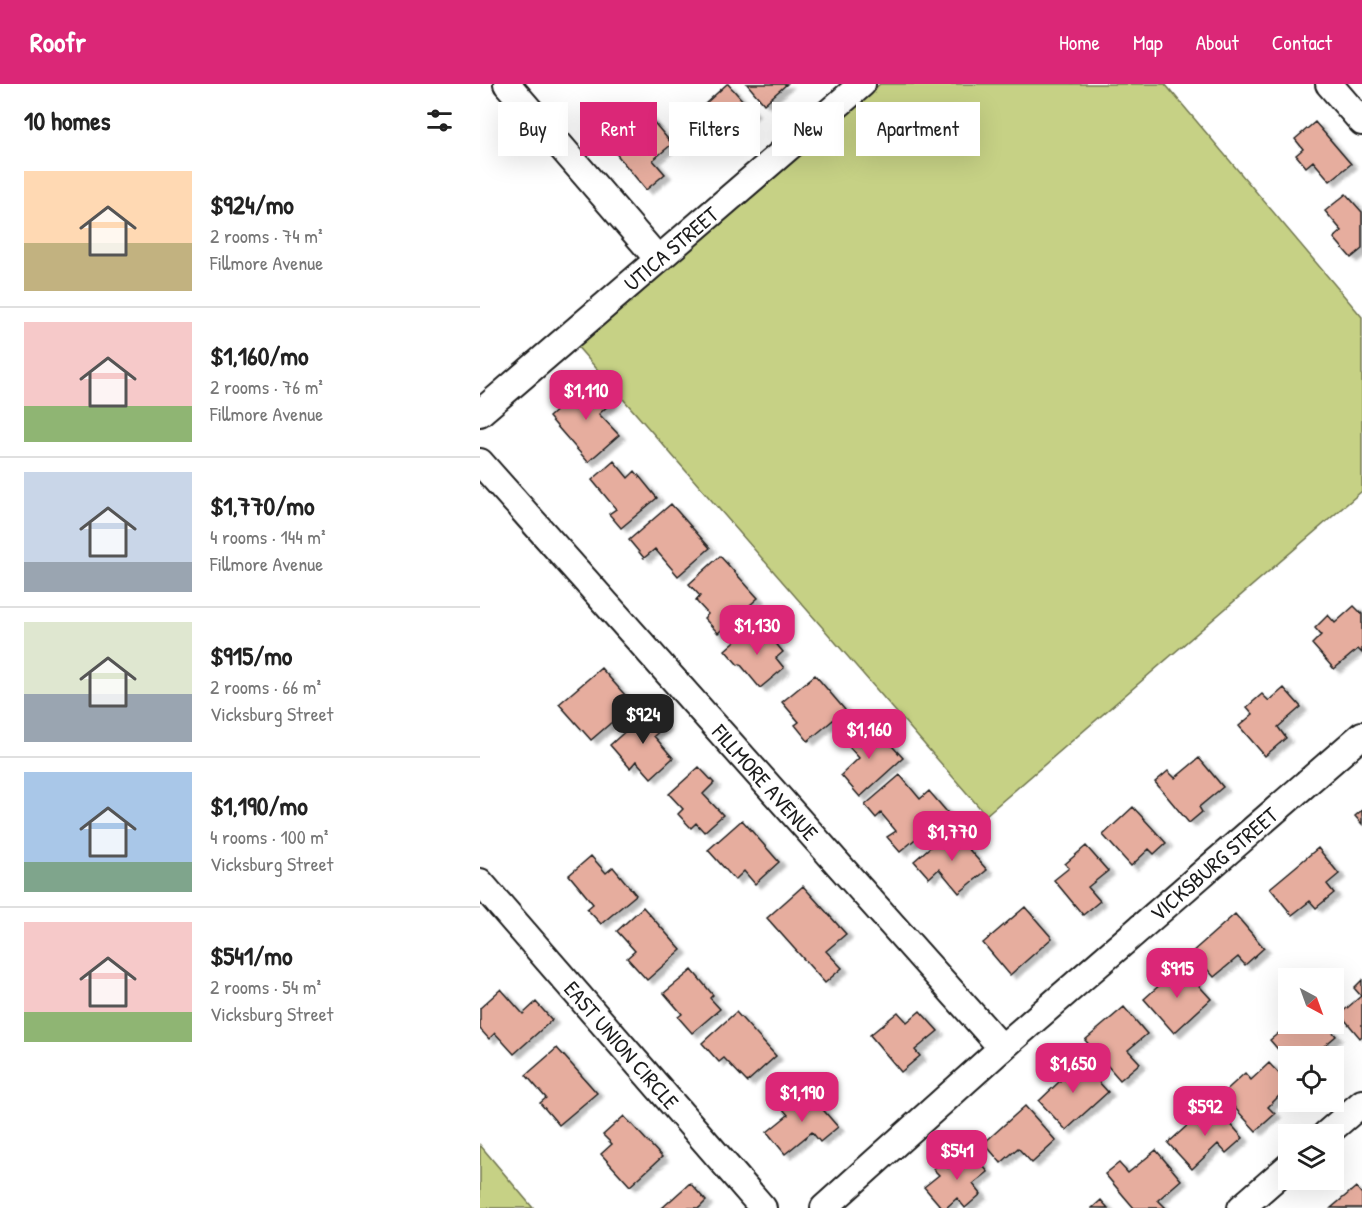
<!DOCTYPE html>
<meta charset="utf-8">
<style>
body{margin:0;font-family:"Patrick Hand",sans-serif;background:#f6f6f6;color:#222;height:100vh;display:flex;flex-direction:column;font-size:22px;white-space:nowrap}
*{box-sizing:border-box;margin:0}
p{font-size:20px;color:#767676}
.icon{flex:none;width:33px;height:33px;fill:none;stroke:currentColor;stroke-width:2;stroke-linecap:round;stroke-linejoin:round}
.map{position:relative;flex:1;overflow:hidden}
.panel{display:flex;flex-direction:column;background:#fff;width:480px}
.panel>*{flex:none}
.hud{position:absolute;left:18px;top:18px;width:570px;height:54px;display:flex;gap:12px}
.needle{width:39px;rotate:139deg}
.fabs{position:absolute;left:798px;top:884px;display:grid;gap:12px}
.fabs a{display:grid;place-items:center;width:66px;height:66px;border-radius:0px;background:#fff;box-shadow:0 6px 24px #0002;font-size:30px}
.price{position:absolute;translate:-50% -51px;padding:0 14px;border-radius:12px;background:#db2777;color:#fff;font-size:20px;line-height:39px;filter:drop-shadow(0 2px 3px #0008)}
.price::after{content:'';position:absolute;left:50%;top:36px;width:18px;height:14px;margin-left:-9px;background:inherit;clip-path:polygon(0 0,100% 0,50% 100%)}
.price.active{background:#222;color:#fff}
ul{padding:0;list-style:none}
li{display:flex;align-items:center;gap:18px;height:150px;padding:0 24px}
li+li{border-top:2px solid #e0e0e0}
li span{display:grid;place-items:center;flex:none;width:168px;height:120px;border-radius:0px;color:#555}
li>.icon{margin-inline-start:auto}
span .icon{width:72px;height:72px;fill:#fffc;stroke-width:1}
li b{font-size:26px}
h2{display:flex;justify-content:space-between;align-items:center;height:72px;padding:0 24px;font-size:26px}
.chip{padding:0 21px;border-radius:0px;background:#fff;box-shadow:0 6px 24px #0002;font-size:21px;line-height:54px}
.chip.active{background:#db2777;color:#fff}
header{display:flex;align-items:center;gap:36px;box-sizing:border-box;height:84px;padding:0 30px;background:#db2777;color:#fff}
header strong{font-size:28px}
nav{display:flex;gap:33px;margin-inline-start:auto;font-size:21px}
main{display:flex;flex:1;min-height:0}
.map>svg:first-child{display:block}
.green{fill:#c6d185;stroke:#717650;stroke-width:1.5}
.building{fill:#e6ad9e;stroke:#1c1c1c;stroke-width:1.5;filter:url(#shadow)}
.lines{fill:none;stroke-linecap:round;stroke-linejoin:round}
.minor-casing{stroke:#1c1c1c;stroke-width:30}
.minor{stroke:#fff;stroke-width:26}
.labels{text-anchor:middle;stroke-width:6;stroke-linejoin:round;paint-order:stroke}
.street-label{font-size:22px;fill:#1c1c1c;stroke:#fff}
</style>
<header>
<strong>Roofr</strong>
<nav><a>Home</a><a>Map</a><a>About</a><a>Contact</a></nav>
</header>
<main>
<section class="panel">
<h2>10 homes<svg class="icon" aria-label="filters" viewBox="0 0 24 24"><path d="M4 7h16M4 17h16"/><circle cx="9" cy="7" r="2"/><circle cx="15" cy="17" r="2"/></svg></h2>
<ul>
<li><span style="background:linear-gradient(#ffd9b3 60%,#c2b280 0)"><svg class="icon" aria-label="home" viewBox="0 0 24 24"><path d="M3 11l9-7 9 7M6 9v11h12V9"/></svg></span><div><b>$924/mo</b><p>2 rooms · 74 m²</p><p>Fillmore Avenue</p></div></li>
<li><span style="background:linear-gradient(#f6c9c9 70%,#8fb573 0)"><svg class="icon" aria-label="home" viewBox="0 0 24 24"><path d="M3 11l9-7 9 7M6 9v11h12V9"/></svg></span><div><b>$1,160/mo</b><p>2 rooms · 76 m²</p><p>Fillmore Avenue</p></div></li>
<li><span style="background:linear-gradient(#c9d6e8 75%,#9aa5b1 0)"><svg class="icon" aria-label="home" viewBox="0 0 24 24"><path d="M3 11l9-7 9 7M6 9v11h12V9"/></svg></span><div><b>$1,770/mo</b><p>4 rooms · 144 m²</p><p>Fillmore Avenue</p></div></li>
<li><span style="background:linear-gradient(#dfe7d0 60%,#9aa5b1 0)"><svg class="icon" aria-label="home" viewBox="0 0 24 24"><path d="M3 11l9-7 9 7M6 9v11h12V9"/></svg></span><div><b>$915/mo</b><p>2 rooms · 66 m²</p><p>Vicksburg Street</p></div></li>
<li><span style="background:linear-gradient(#a9c7e8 75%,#7fa58c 0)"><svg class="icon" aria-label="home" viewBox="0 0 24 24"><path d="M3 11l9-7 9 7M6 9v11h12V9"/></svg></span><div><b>$1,190/mo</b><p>4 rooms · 100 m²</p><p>Vicksburg Street</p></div></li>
<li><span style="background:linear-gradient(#f6c9c9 75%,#8fb573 0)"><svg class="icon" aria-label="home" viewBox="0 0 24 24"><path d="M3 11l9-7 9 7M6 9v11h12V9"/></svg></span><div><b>$541/mo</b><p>2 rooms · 54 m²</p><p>Vicksburg Street</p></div></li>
</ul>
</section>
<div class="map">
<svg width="882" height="1124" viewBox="0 0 882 1124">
<defs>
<filter id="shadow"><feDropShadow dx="6" dy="4" stdDeviation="1.5" flood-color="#0004"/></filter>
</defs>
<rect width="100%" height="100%" fill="#fff"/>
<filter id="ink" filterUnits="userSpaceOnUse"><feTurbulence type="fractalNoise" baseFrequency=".0167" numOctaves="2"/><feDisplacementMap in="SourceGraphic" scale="12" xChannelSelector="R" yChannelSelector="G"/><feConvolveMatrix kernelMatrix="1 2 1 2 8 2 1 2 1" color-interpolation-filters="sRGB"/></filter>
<g filter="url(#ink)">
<!-- green -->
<path class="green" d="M400 0H685L882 233V407L506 731 96 261Z
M0 1061 53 1124H0Z"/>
<!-- building -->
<path class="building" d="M247 0H248L273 28 252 47 243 38 222 58 204 39Z
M267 0H307L284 20Z
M167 30 192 60 173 76 185 90 166 106 129 61Z
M835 38 871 80 850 97 833 77 826 83 816 71 823 65 815 55Z
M866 110 882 128V165L871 174 854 154 862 147 845 127Z
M110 295 131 319 119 330 139 351 108 378 69 333Z
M134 377 148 394 155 387 177 414 141 444 129 430 136 425 112 396Z
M191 420 230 464 198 492 175 465 164 474 149 456Z
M240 472 278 514 238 549 224 534 228 530 216 517 220 512 209 500Z
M874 522 882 530V569L878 565 854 585 832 560 841 551 835 544 848 531 855 539Z
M270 544 276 552 284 545 303 568 296 574 304 584 280 604 260 580 258 581 245 566Z
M121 584 153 620 111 656 79 620Z
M335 591 365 626 328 657 315 641 319 638 302 618Z
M804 604 821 623 798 643 806 654 785 672 759 642 773 630 767 623 782 610 789 617Z
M170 625 185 642 174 652 193 674 171 694 156 677 150 684 130 661Z
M381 640 397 658 403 652 423 674 380 713 361 691 379 674 363 656Z
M719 674 743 703 719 723 722 728 709 739 675 698 688 687 695 694Z
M219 683 234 699 223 710 243 731 224 748 216 739 211 744 198 730 203 725 189 710Z
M420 691 440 715 449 707 467 728 420 768 407 753 416 747 401 729 396 734 385 721Z
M653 723 686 759 674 770 669 765 651 782 623 751Z
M882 726V740L875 732Z
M262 736 299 778 275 800 264 787 255 796 228 766Z
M471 745 507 786 479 809 459 785 449 794 434 777Z
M606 762 628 787 608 803 620 817 603 831 574 796 589 784 585 780Z
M838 764 859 790 847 800 854 809 836 824 830 817 812 831 790 804Z
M111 772 126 789 133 783 156 811 121 840 107 825 113 820 89 791Z
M323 802 366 850 346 867 362 884 345 899 287 834Z
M163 823 201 866 167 896 147 874 155 867 137 847Z
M545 823 572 854 530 891 503 859Z
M755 830 784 864 765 881 758 873 734 893 712 868Z
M701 882 731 915 694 949 664 915Z
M212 886 233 911 230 914 240 925 212 949 198 933 202 930 184 909Z
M882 896V952L880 954 860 930 881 912 874 904Z
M21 905 43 930 56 918 72 936 34 970 15 949 9 955 0 945V924Z
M644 923 667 950 648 966 660 979 640 996 605 956Z
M440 927 458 947 435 966 440 972 421 988 390 951 418 928 427 938Z
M256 928 296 972 267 998 244 974 239 978 222 959Z
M811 939H820L822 941 825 939H845L856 952 836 969 838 972H808V977L790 956Z
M77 964 117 1009 79 1041 60 1019 66 1014 46 991Z
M595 972 628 1008 586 1046 559 1017 580 997 574 991Z
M789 979 808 999V1003L788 1023 795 1030 776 1047 742 1010 765 989 771 996Z
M325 1005 358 1043 340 1058 332 1048 305 1070 287 1048 308 1031 302 1024Z
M732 1019 763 1054 746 1069 738 1060 712 1085 688 1059Z
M545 1022 576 1057 552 1079 538 1064 521 1079 504 1059Z
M144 1032 182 1073 150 1102 121 1070 132 1060 123 1051Z
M490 1066 508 1088 493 1100 501 1110 485 1124 477 1114 466 1124H462L444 1103 459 1091 453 1085 462 1078 468 1084Z
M676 1066 701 1096 678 1116 686 1124H654L625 1090 639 1079 648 1089Z
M210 1099 226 1117 219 1124H182Z
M876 1103 882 1110V1124H851Z
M621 1116 628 1124H612Z"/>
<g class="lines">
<defs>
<g id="minor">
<path d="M27 0 178 175"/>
<path d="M849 0 882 38"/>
<path id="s1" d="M0 329 382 0"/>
<path id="s2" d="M0 378 522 964"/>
<path id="s3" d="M0 798 283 1124"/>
<path d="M846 1050 882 1019"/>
<path id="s4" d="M344 1124 522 964 882 651"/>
<path d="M761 1124 808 1083"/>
</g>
</defs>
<!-- minor casing -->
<use href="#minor" class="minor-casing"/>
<!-- minor -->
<use href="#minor" class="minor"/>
</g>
</g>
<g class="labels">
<!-- street labels -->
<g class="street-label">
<text dy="8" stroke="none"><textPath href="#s1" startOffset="252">UTICA STREET</textPath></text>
<text dy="8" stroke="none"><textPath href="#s2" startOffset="429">FILLMORE AVENUE</textPath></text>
<text dy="8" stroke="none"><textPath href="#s4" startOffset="520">VICKSBURG STREET</textPath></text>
<text dy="8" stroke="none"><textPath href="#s3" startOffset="216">EAST UNION CIRCLE</textPath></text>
</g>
</g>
</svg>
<div class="fabs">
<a><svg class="needle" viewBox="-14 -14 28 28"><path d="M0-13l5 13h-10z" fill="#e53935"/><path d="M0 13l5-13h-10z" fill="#767676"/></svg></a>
<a><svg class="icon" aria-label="locate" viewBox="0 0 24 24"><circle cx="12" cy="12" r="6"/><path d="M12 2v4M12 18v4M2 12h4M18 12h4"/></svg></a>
<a><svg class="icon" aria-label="layers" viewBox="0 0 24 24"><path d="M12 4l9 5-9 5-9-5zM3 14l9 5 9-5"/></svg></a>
</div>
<b class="price" style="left:106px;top:337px">$1,110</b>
<b class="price" style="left:277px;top:572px">$1,130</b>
<b class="price active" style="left:163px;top:661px">$924</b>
<b class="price" style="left:389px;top:676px">$1,160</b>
<b class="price" style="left:472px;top:778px">$1,770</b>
<b class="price" style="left:697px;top:915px">$915</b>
<b class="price" style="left:593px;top:1010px">$1,650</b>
<b class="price" style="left:322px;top:1039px">$1,190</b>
<b class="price" style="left:725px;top:1053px">$592</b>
<b class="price" style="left:477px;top:1097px">$541</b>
<div class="hud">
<a class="chip">Buy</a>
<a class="chip active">Rent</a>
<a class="chip">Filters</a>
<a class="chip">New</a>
<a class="chip">Apartment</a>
</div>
</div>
</main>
